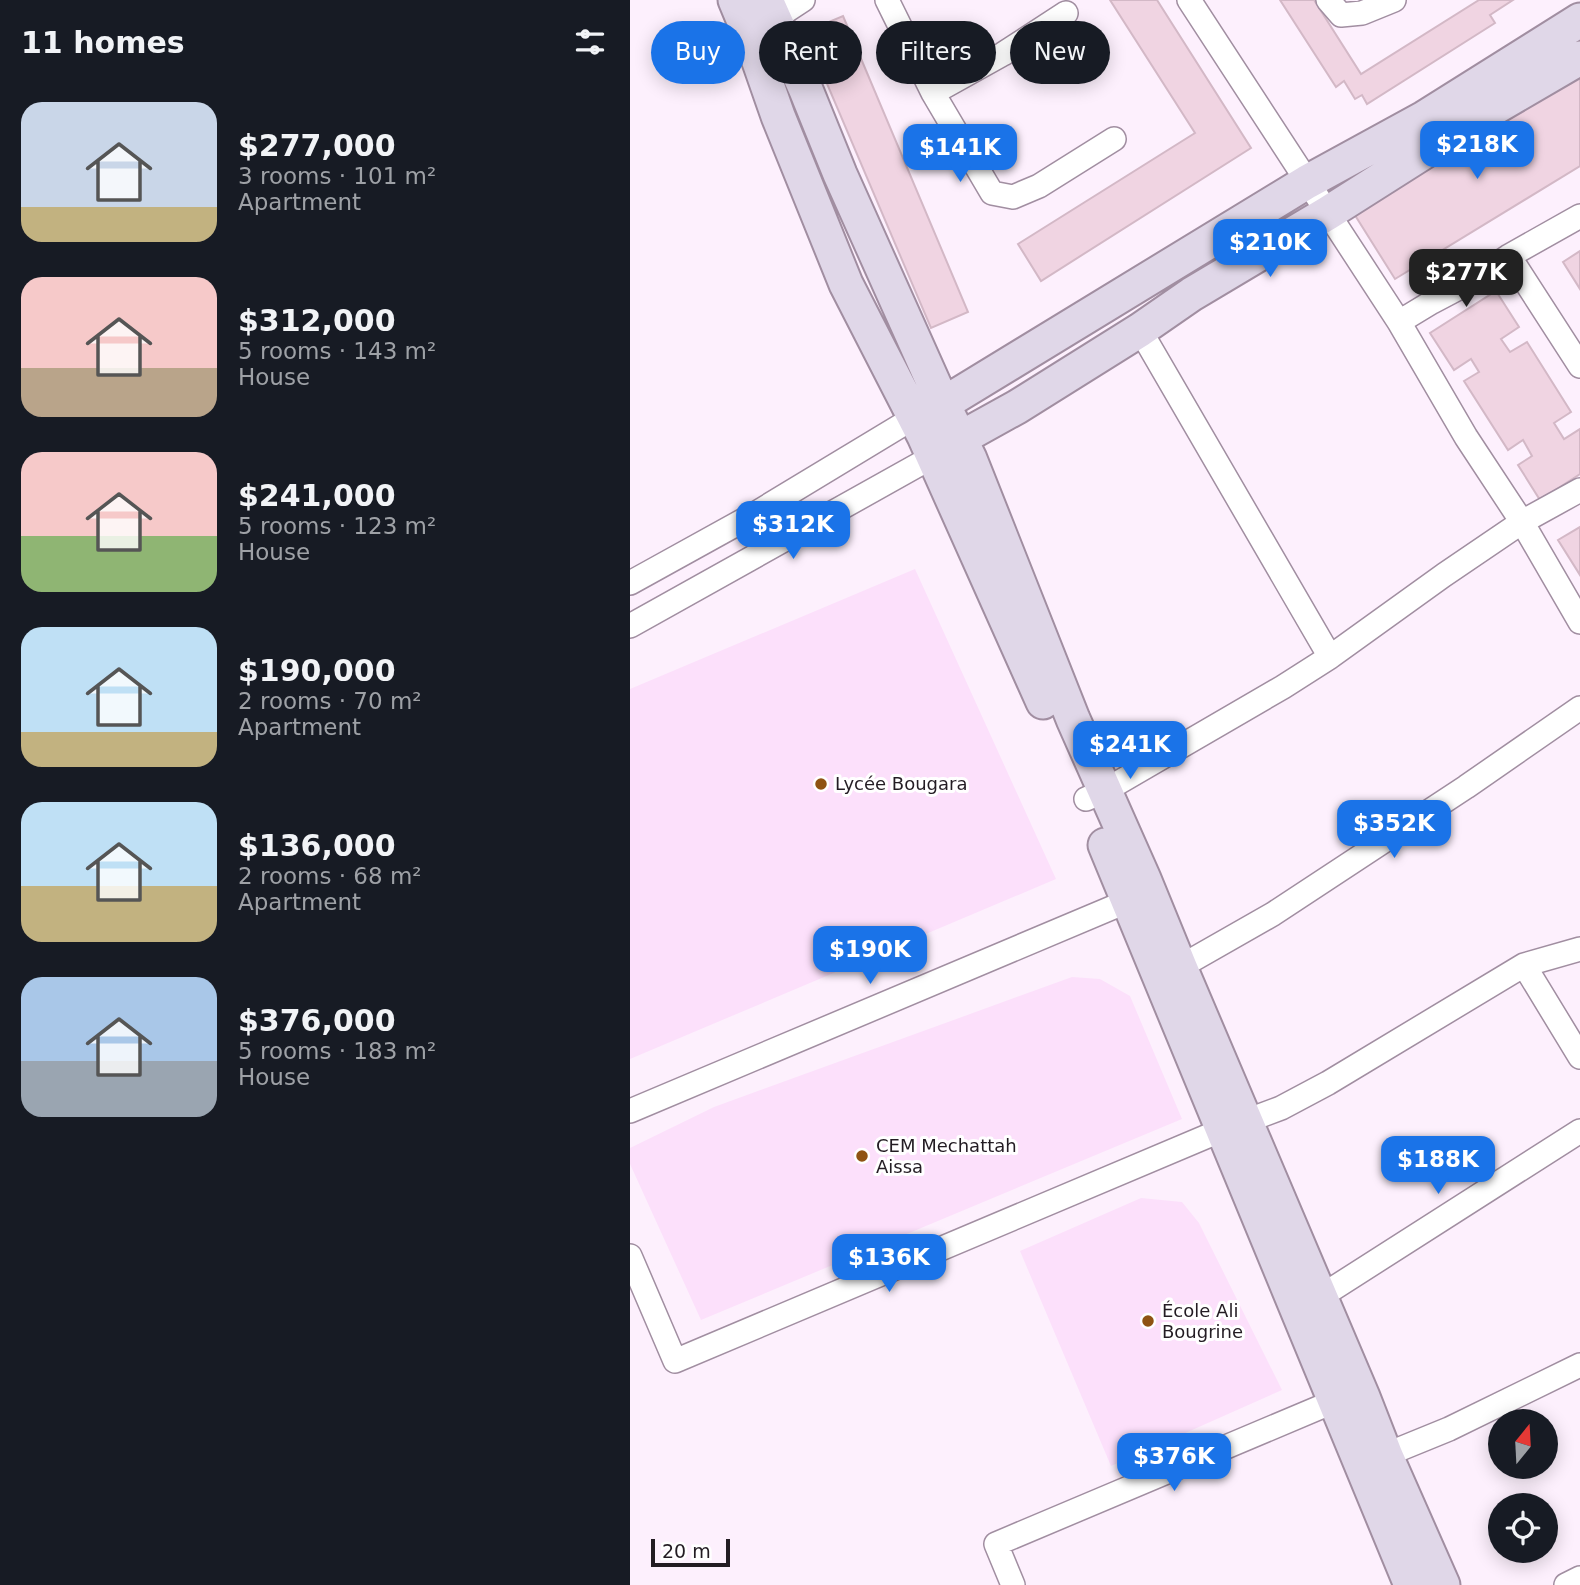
<!DOCTYPE html>
<meta charset="utf-8">
<style>
body{margin:0;font-family:"DejaVu Sans",sans-serif;background:#20242c;color:#f1f3f6;height:100vh;display:flex;flex-direction:column;font-size:26px;white-space:nowrap}
*{box-sizing:border-box;margin:0}
p{font-size:23px;color:#9ea1a6}
.icon{flex:none;width:38px;height:38px;fill:none;stroke:currentColor;stroke-width:2;stroke-linecap:round;stroke-linejoin:round}
.map{position:relative;flex:1;overflow:hidden}
.panel{display:flex;flex-direction:column;background:#171b24;width:630px}
.panel>*{flex:none}
.hud{position:absolute;left:21px;top:21px;width:665px;height:63px;display:flex;gap:14px}
.needle{width:46px;rotate:18deg}
.fabs{position:absolute;left:858px;top:1409px;display:grid;gap:14px}
.fabs a{display:grid;place-items:center;width:70px;height:70px;border-radius:50%;background:#171b24;box-shadow:0 4px 18px #0003;font-size:35px}
.scale{position:absolute;left:21px;bottom:18px;width:79px;box-sizing:border-box;padding-left:7px;border:4px solid #231c23;border-top:0;font-size:19px;line-height:24px;white-space:nowrap;color:#231c23;-webkit-text-stroke:5px #fff;paint-order:stroke}
.price{position:absolute;translate:-50% -60px;padding:0 16px;border-radius:14px;background:#1a73e8;color:#fff;font-size:23px;line-height:46px;filter:drop-shadow(0 2px 4px #0008)}
.price::after{content:'';position:absolute;left:50%;top:42px;width:21px;height:16px;margin-left:-10px;background:inherit;clip-path:polygon(0 0,100% 0,50% 100%)}
.price.current{background:#222;color:#fff}
ul{padding:0;list-style:none}
li{display:flex;align-items:center;gap:21px;height:175px;padding:0 21px}
li span{display:grid;place-items:center;flex:none;width:196px;height:140px;border-radius:21px;color:#555}
li>.icon{margin-inline-start:auto}
span .icon{width:84px;height:84px;fill:#fffc;stroke-width:1}
li b{font-size:30px}
h2{display:flex;justify-content:space-between;align-items:center;height:84px;padding:0 21px;font-size:30px}
.tag{padding:0 24px;border-radius:32px;background:#171b24;box-shadow:0 4px 18px #0003;font-size:24px;line-height:63px}
.tag.current{background:#1a73e8;color:#fff}
main{display:flex;flex:1;min-height:0}
.map>svg:first-child{display:block}
.built{fill:#fce0fb}
.building{fill:#f0d4e2;stroke:#d3b8c6;stroke-width:2}
.lines{fill:none;stroke-linecap:round;stroke-linejoin:round}
.street-casing{stroke:#a18ea1;stroke-width:26}
.secondary-casing{stroke:#a18ea1;stroke-width:37}
.street{stroke:#fff;stroke-width:23}
.secondary{stroke:#e0d7e8;stroke-width:33}
.poi-dot{fill:#8f5312;stroke:#fff;stroke-width:2.5}
.labels{text-anchor:middle;stroke-width:6;stroke-linejoin:round;paint-order:stroke}
.poi-label{font-size:18px;fill:#231c23;stroke:#fff;text-anchor:start}
</style>
<main>
<section class="panel">
<h2>11 homes<svg class="icon" aria-label="filters" viewBox="0 0 24 24"><path d="M4 7h16M4 17h16"/><circle cx="9" cy="7" r="2"/><circle cx="15" cy="17" r="2"/></svg></h2>
<ul>
<li><span style="background:linear-gradient(#c9d6e8 75%,#c2b280 0)"><svg class="icon" aria-label="home" viewBox="0 0 24 24"><path d="M3 11l9-7 9 7M6 9v11h12V9"/></svg></span><div><b>$277,000</b><p>3 rooms · 101 m²</p><p>Apartment</p></div></li>
<li><span style="background:linear-gradient(#f6c9c9 65%,#b9a48a 0)"><svg class="icon" aria-label="home" viewBox="0 0 24 24"><path d="M3 11l9-7 9 7M6 9v11h12V9"/></svg></span><div><b>$312,000</b><p>5 rooms · 143 m²</p><p>House</p></div></li>
<li><span style="background:linear-gradient(#f6c9c9 60%,#8fb573 0)"><svg class="icon" aria-label="home" viewBox="0 0 24 24"><path d="M3 11l9-7 9 7M6 9v11h12V9"/></svg></span><div><b>$241,000</b><p>5 rooms · 123 m²</p><p>House</p></div></li>
<li><span style="background:linear-gradient(#bfe0f5 75%,#c2b280 0)"><svg class="icon" aria-label="home" viewBox="0 0 24 24"><path d="M3 11l9-7 9 7M6 9v11h12V9"/></svg></span><div><b>$190,000</b><p>2 rooms · 70 m²</p><p>Apartment</p></div></li>
<li><span style="background:linear-gradient(#bfe0f5 60%,#c2b280 0)"><svg class="icon" aria-label="home" viewBox="0 0 24 24"><path d="M3 11l9-7 9 7M6 9v11h12V9"/></svg></span><div><b>$136,000</b><p>2 rooms · 68 m²</p><p>Apartment</p></div></li>
<li><span style="background:linear-gradient(#a9c7e8 60%,#9aa5b1 0)"><svg class="icon" aria-label="home" viewBox="0 0 24 24"><path d="M3 11l9-7 9 7M6 9v11h12V9"/></svg></span><div><b>$376,000</b><p>5 rooms · 183 m²</p><p>House</p></div></li>
</ul>
</section>
<div class="map">
<svg width="950" height="1585" viewBox="0 0 950 1585">
<rect width="100%" height="100%" fill="#fdf0fd"/>
<!-- built -->
<path class="built" d="M285 569 426 879 0 1059V689Z
M442 977 470 979 500 996 552 1119 71 1320 0 1164V1148L84 1107Z
M511 1198 552 1202 569 1223 652 1390 481 1466 390 1251Z"/>
<!-- building -->
<path class="building" d="M480 0H527L621 148 411 281 388 244 565 133Z
M650 0H684L731 74 849 0H883L860 15 865 23 737 104 732 95 725 99 714 81 706 87Z
M213 16 338 312 301 328 175 32Z
M950 73V166L765 279 723 212Z
M950 251V289L933 262Z
M866 291 889 327 871 339 880 352 897 342 941 412 924 423 934 439 950 429V474L910 500 888 465 902 456 893 440 878 450 834 381 849 372 841 359 824 370 800 333Z
M950 527V575L928 540Z"/>
<g class="lines">
<defs>
<path id="street" d="M257 0 303 93 362 193 383 197 409 186 484 139
M559 0 769 322 836 437 892 522 950 622
M698 0 711 15 732 13 764 0
M135 25 173 0
M303 93 373 54 436 13
M879 256 950 366
M769 322 802 302 838 283 879 256 950 216
M510 330 700 657
M0 583 123 515 285 417
M0 626 304 456
M456 799 474 791 653 687 700 657 814 575 892 522 950 490
M894 965 950 1057
M550 967 643 914 836 787 950 708
M0 1111 498 901
M0 1256 45 1361 592 1130 651 1108 698 1083 894 965 950 949
M690 1297 950 1131
M743 1460 819 1429 950 1365
M383 1585 366 1544 705 1401
M936 1585 950 1578"/>
<path id="secondary" d="M105 0 120 36 148 116 216 284 294 436 413 702
M136 0 176 90 210 174 313 404 340 459 443 719 514 879 550 967 733 1397 756 1456 813 1585
M295 412 313 404 677 182 794 118 950 20
M311 451 331 438 387 407 510 330 562 294 698 213 854 114 950 58
M475 845 781 1585"/>
</defs>
<!-- street casing -->
<use href="#street" class="street-casing"/>
<!-- secondary casing -->
<use href="#secondary" class="secondary-casing"/>
<!-- street -->
<use href="#street" class="street"/>
<!-- secondary -->
<use href="#secondary" class="secondary"/>
</g>
<!-- markers -->
<g class="poi-dot">
<circle cx="191" cy="784" r="7"/>
<circle cx="232" cy="1156" r="7"/>
<circle cx="518" cy="1321" r="7"/>
</g>
<g class="labels">
<!-- poi labels -->
<g class="poi-label">
<text x="205" y="790">Lycée Bougara</text>
<text x="246" y="1152">CEM Mechattah<tspan x="246" dy="21">Aissa</tspan></text>
<text x="532" y="1317">École Ali<tspan x="532" dy="21">Bougrine</tspan></text>
</g>
</g>
</svg>
<div class="fabs">
<a><svg class="needle" viewBox="-14 -14 28 28"><path d="M0-13l5 13h-10z" fill="#e53935"/><path d="M0 13l5-13h-10z" fill="#9ea1a6"/></svg></a>
<a><svg class="icon" aria-label="locate" viewBox="0 0 24 24"><circle cx="12" cy="12" r="6"/><path d="M12 2v4M12 18v4M2 12h4M18 12h4"/></svg></a>
</div>
<div class="scale">20 m</div>
<b class="price" style="left:847px;top:181px">$218K</b>
<b class="price" style="left:330px;top:184px">$141K</b>
<b class="price" style="left:640px;top:279px">$210K</b>
<b class="price current" style="left:836px;top:309px">$277K</b>
<b class="price" style="left:163px;top:561px">$312K</b>
<b class="price" style="left:500px;top:781px">$241K</b>
<b class="price" style="left:764px;top:860px">$352K</b>
<b class="price" style="left:240px;top:986px">$190K</b>
<b class="price" style="left:808px;top:1196px">$188K</b>
<b class="price" style="left:259px;top:1294px">$136K</b>
<b class="price" style="left:544px;top:1493px">$376K</b>
<div class="hud">
<a class="tag current">Buy</a>
<a class="tag">Rent</a>
<a class="tag">Filters</a>
<a class="tag">New</a>
</div>
</div>
</main>
